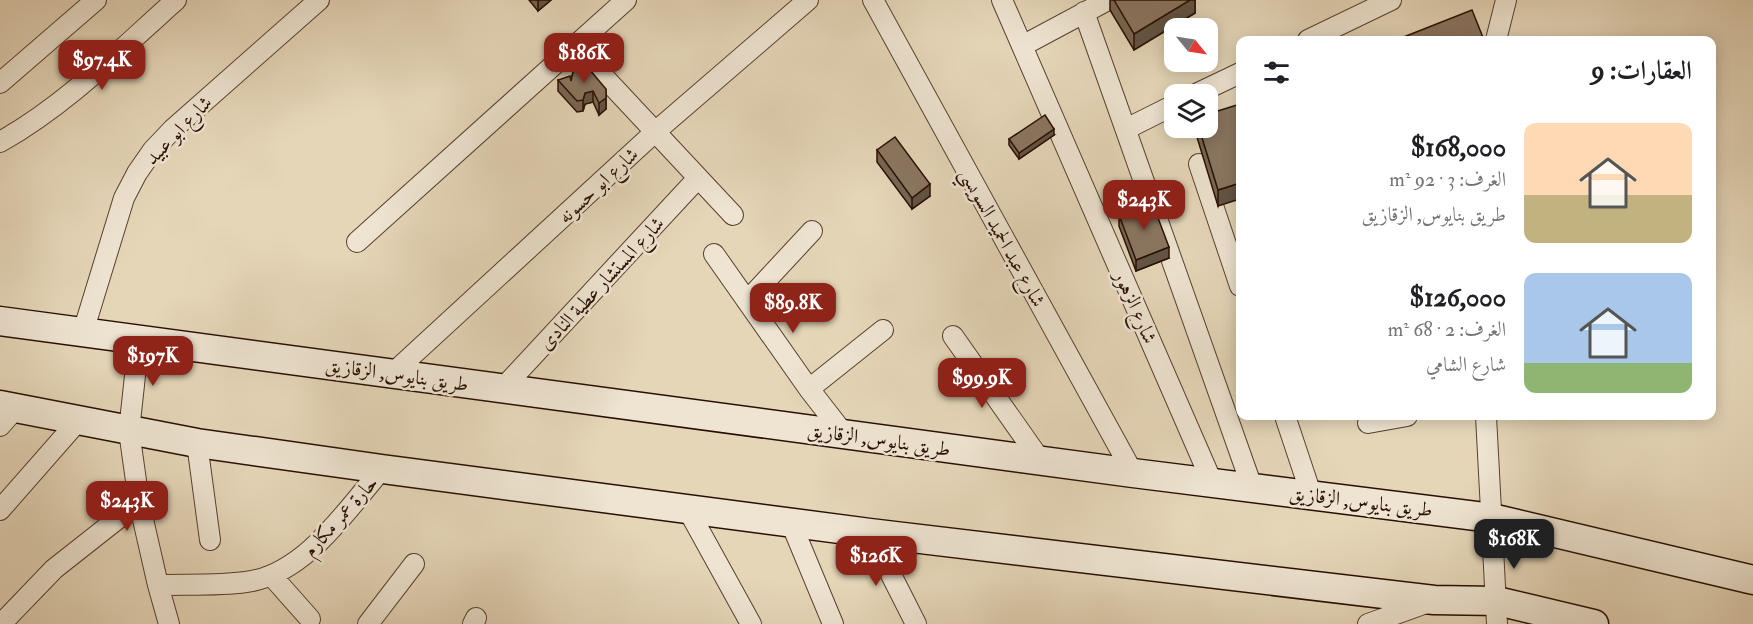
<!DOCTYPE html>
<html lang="ar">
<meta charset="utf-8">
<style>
body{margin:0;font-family:"IM FELL Double Pica",Amiri,serif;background:#f6f6f6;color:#202124;direction:rtl;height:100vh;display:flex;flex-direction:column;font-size:22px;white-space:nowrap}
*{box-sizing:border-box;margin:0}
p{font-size:20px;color:#757577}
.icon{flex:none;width:33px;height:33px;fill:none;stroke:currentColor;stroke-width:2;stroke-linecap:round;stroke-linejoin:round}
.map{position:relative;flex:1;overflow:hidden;direction:ltr}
.sheet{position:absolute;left:1236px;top:36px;width:480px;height:384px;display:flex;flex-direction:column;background:#fff;border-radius:12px;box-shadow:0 3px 15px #0003;direction:rtl}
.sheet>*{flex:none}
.needle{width:39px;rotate:120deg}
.buttons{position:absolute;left:1164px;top:18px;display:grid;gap:12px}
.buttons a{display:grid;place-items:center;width:54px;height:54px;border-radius:12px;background:#fff;box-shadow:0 3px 15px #0003;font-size:30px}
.price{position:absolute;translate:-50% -51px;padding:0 14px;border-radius:12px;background:#8f2418;color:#fff;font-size:20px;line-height:39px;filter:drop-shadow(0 2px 3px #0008)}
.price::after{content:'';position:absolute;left:50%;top:36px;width:18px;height:14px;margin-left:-9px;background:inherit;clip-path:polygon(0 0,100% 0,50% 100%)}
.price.current{background:#222;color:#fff}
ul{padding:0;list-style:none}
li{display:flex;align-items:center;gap:18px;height:150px;padding:0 24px}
li span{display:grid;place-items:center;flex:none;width:168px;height:120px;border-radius:12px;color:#555}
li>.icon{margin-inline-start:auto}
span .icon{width:72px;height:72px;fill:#fffc;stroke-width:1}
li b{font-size:26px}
h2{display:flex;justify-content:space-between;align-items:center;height:72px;padding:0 24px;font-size:26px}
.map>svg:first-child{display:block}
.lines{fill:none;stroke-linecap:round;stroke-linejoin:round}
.street-casing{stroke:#574130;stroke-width:22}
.secondary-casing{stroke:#280f02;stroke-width:31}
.street{stroke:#eee4d1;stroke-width:20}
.secondary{stroke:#eee4d1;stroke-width:28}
.wall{fill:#776553;stroke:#280f02;stroke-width:1.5}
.shaded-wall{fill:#615344;stroke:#280f02;stroke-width:1.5}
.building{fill:#8a7661;stroke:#280f02;stroke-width:1.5}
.labels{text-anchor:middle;stroke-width:5;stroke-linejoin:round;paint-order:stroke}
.street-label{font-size:20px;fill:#280f02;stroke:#eee4d1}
</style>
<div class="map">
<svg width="1753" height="624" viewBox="0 0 1753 624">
<rect width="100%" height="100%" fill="#e5d6b8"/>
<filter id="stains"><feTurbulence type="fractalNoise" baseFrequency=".00333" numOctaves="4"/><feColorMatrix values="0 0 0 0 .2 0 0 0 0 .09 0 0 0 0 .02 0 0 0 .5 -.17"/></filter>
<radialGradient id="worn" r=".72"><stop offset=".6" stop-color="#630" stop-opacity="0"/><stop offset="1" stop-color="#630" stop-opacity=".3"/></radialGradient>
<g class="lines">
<defs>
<path id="street" d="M873 0 1133 473
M1002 0 1212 482
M1084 12 1252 487
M1308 40 1391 0
M1496 40 1506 0
M575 46 733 215
M1022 46 1108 0
M0 83 96 0
M1196 94 1240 73
M1126 129 1174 105
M0 142C66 105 120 50 176 0
M1199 164 1240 286
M357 242 626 0
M714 254 809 389 844 434
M747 301 812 231
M83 332 124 198 137 173 153 150 173 129 319 0
M953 336 1041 461
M139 339 129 431 139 502 158 585 169 624
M393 373 655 132 808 0
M503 388 698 178
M809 389 883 330
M1285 416 1311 494
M1486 416 1497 624
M1368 423 1407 416
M0 426 16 408
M197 443 210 540
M0 510 78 421
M688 510 751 624
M791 523 833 624
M870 533 916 624
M271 575 310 619
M158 585C187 584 217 586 246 582 304 575 346 511 382 469
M1 624 54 569 139 502
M368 624 414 564
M473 624 476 618
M1368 624 1429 602"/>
<path id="secondary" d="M0 321 1133 473 1492 518 1753 580
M0 405 197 443 382 469 870 533 1434 600 1497 601 1594 624"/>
</defs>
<!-- street casing -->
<use href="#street" class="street-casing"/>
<!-- secondary casing -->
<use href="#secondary" class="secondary-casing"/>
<!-- street -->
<use href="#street" class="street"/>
<!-- secondary -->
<use href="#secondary" class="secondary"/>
</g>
<!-- wall -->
<path class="wall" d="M529 0H551L538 11Z
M1110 0H1195V13L1134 50 1110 10Z
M573 72 606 100V109L599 115 593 102 585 104 583 111 577 112 558 91V80L571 81Z
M1240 104 1218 206 1196 134V128H1208Z
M1054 135 1019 159 1009 145V139Z
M877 150 930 196 912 209 877 162Z
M1119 215 1169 258 1136 271 1119 226Z"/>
<!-- shaded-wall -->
<path class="shaded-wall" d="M538 0H551L538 11Z
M1190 0H1195V13L1134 50V34Z
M606 89V109L599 115V103Z
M593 91V102L585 104 583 111V100L585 93Z
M1054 129V135L1019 159V153Z
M1240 183V199L1218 206V190Z
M930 184V196L912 209V198Z
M1169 247V258L1136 271V260Z"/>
<!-- building -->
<path class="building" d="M1114 0H1190L1134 34Z
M1472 10 1484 40H1396Z
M584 63 606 89V98L599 103 593 91 585 93 583 100 577 101 558 80 570 76 571 81 573 72Z
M1240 104V183L1218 190 1199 128H1208V114Z
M1045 115 1054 129 1019 153 1009 139Z
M895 137 930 184 912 198 877 150Z
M1152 202 1169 247 1136 260 1119 215Z"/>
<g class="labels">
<!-- street labels -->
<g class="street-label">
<text transform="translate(178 130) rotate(-46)" y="7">شارع ابو عبيد</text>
<text transform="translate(598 185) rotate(-43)" y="7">شارع ابو حسونه</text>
<text transform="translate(1003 237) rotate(61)" y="7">شارع عبد الحميد السويسي</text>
<text transform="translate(601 283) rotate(-47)" y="7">شارع المستشار عطية النادى</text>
<text transform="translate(1136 307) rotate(66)" y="7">شارع الزهور</text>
<text transform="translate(397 374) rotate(8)" y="7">طريق بنايوس, الزقازيق</text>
<text transform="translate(879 439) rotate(8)" y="7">طريق بنايوس, الزقازيق</text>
<text transform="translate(1361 501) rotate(7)" y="7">طريق بنايوس, الزقازيق</text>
<text transform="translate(340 516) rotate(-48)" y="7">حارة عمر مكارم</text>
</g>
</g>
<rect width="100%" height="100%" filter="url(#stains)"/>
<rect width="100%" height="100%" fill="url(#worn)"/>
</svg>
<div class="buttons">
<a><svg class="needle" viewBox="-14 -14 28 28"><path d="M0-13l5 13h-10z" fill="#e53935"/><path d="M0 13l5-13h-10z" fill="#757577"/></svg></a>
<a><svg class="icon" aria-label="layers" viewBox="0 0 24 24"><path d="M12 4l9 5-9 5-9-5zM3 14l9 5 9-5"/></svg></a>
</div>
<b class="price" style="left:584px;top:84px">$186K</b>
<b class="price" style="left:102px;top:91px">$97.4K</b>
<b class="price" style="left:1144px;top:231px">$243K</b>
<b class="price" style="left:793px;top:334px">$89.8K</b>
<b class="price" style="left:153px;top:387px">$197K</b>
<b class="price" style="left:982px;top:409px">$99.9K</b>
<b class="price" style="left:127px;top:532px">$243K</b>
<b class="price current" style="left:1514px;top:570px">$168K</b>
<b class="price" style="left:876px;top:587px">$126K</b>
<section class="sheet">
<h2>العقارات: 9<svg class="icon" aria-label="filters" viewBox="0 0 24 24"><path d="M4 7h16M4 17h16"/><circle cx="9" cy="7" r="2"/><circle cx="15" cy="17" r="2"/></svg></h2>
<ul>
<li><span style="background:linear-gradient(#ffd9b3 60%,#c2b280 0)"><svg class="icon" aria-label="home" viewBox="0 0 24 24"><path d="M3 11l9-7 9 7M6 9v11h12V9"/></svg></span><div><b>$168,000</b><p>الغرف: 3 · 92 m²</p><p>طريق بنايوس, الزقازيق</p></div></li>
<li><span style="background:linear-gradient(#a9c7e8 75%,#8fb573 0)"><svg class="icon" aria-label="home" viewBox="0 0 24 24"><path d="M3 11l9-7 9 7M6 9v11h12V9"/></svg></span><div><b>$126,000</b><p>الغرف: 2 · 68 m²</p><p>شارع الشامي</p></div></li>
</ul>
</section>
</div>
